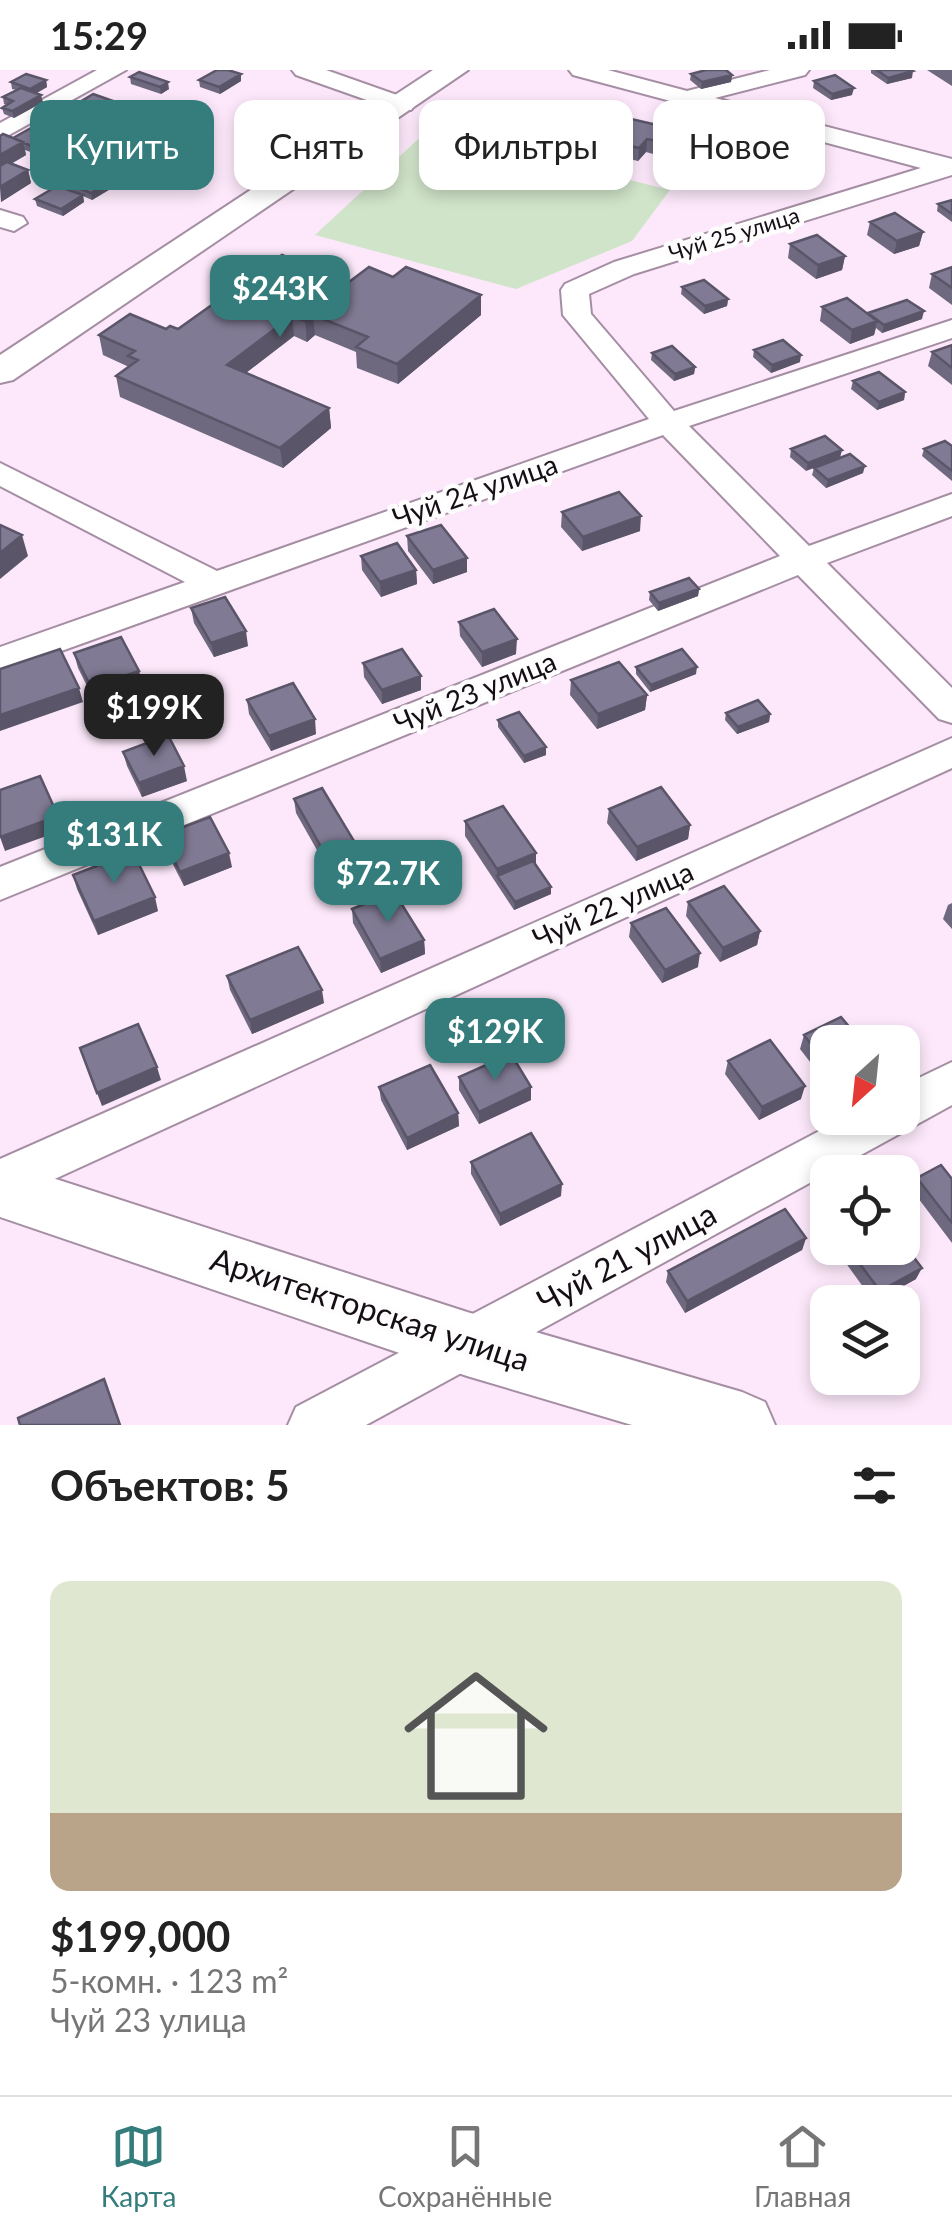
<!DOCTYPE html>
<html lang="ru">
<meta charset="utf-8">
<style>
body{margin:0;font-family:Lato,sans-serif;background:#f6f6f6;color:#222;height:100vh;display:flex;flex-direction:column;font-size:38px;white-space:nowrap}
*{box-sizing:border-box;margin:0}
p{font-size:32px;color:#767676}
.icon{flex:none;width:55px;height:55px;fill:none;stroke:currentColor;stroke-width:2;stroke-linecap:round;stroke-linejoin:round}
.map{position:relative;height:1355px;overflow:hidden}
.panel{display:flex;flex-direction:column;background:#fff;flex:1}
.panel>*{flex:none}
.hud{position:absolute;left:30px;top:30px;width:892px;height:90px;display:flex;gap:20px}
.needle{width:65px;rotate:207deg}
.fabs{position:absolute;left:810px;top:955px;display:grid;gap:20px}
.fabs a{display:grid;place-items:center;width:110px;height:110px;border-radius:20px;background:#fff;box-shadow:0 5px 15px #0003;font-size:50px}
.price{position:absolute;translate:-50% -85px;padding:0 22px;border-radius:20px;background:#347d7c;color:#fff;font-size:32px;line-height:65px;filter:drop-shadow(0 2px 5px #0008)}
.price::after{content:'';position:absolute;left:50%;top:60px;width:30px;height:22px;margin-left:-15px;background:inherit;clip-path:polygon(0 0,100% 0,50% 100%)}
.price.selected{background:#222;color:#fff}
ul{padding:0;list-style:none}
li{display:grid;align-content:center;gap:20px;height:530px;padding:0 50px}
li span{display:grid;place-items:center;height:310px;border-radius:20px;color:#555}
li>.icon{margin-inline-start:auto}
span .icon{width:180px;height:180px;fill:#fffc;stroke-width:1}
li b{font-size:42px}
h2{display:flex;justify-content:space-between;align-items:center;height:120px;padding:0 50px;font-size:42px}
.chip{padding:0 35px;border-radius:20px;background:#fff;box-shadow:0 5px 15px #0003;font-size:35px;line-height:90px}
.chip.selected{background:#347d7c;color:#fff}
.status{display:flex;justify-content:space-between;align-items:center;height:70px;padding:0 50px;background:#fff;direction:ltr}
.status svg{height:28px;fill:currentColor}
.menu{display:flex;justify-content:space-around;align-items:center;height:140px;border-top:2px solid #e0e0e0;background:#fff;font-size:28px;color:#767676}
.menu a{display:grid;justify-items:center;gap:5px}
.menu .selected{color:#347d7c}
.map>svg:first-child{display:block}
.green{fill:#d0e4c9}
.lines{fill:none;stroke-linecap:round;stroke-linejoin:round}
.minor-casing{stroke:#a58ea3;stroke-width:4}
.tertiary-casing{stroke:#a58ea3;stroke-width:4}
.minor{fill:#fff;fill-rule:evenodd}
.tertiary{fill:#fff;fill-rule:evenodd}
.wall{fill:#6e697f}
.shaded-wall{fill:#5a5568}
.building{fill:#807a94;stroke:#5a5568;stroke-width:2.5}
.labels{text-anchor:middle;stroke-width:9;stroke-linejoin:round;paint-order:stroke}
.far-street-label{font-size:22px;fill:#160e15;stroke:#fdfdfd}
.street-label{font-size:28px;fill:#160e15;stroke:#fdfdfd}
.near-street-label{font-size:32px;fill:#160e15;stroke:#fdfdfd}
</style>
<div class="status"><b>15:29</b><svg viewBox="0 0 49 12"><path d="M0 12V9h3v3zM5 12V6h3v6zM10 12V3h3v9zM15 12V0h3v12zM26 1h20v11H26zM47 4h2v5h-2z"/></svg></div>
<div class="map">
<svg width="952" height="1355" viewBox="0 0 952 1355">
<rect width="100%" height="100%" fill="#fce8fa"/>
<!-- green -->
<path class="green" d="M428 60 670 120 632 171 516 219 315 165Z"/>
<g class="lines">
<defs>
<path id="minor" d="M97 0H126L0 70V53Z
M292 0H326L411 30 415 35 411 40H395L296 5Z
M569 0H608L687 21 770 0H809L805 5 715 28 952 89V105L634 204 589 224 591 244 674 341 952 250V268L689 356 809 476 952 424V446L827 493 952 618V653L939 649 798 505 0 830V797L780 486 663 365 0 603V577L185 512 0 416V393L217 501 649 349 563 245 561 220 565 214 614 192 921 98 573 5Z
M0 140 23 147 27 153 14 161 0 157Z
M952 668V698L0 1134V1089Z
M952 992V1035L903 1062 366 1355H288L296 1337 844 1048H902V1016Z"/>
<path id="tertiary" d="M433 0H468L13 310 0 313V285Z
M0 1091 467 1242 742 1322 765 1332 775 1355H632L467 1306 0 1147Z"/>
</defs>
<!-- minor casing -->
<use href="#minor" class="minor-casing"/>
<!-- tertiary casing -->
<use href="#tertiary" class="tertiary-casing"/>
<!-- minor -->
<use href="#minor" class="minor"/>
<!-- tertiary -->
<use href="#tertiary" class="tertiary"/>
</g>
<!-- wall -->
<path class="wall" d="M871 0H911L912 8 887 14 871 3Z
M927 0H952V16Z
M691 4 732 5 731 12 701 19 690 10Z
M130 7 169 19 161 24 131 14Z
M46 10 47 17 36 23 43 32 14 48 4 44 2 38 7 35 4 34 3 27 16 20 12 19 11 12Z
M199 10 241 11 220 24 200 17Z
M814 11 852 25 831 30 813 18Z
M70 38 117 39 94 52 71 44Z
M593 56 705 66 703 80 687 99 656 92 657 85 646 82 638 91 621 87 622 76 592 69Z
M143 59 190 63 171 75 145 66Z
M0 66 13 68 57 67 58 74 39 85 25 80 26 85 11 94 28 100 31 113 1 132Z
M62 84 135 104 115 116 111 115 112 118 92 130 83 126 84 132 63 146 37 136 35 129 70 120 68 114 84 105 65 98Z
M952 130V152L937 141 938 134Z
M870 152 923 162 919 176 894 184 867 165Z
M790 174 845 186 842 200 816 209 788 188Z
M952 197V235L929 218 932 204Z
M343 217 481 245 398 314 357 298 356 282 315 265 307 272 294 266 246 303 329 338 331 358 283 398 120 327 116 306 129 297 103 285 99 265 178 259Z
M682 217 728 229 727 236 704 244 681 224Z
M822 237 868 244 922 249 882 263 876 258 874 265 850 274 820 251Z
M952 275V315L928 296 932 282Z
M754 280 800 292 771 303 753 287Z
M652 283 695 297 694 304 674 311 651 290Z
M853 311 905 322 904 330 877 340 851 319Z
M825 366 806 401 790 387 791 379Z
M952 376V411L922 386 924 379Z
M814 398 863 403 826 418 812 405Z
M562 442 640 461 582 481 561 457Z
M407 466 467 488V502L433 514 408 481Z
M361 486 416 500 417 514 381 527 362 500Z
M699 519 698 526 658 541 649 530 650 522Z
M191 538 248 576 214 587 194 553Z
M459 552 516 584 482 597 460 566Z
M74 583 139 601 142 615 95 632 78 598Z
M363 593 421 620 382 634 364 607Z
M636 597 696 604 650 622 636 604Z
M571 610 647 625 645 640 597 659 570 625Z
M247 630 316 664 271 681 249 644Z
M726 643 770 644 769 652 737 664 725 650Z
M498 650 546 685 524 693 498 657Z
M123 682 187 711 142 727 127 696Z
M294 729 355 785 326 796 296 743Z
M609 739 690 755 688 769 636 791 607 753Z
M465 751 536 796 551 817V824L514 840 465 766Z
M162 765 232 797 184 816 165 779Z
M73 805 158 841 98 865 77 819Z
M688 832 760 861 757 875 720 892 686 846Z
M952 833V859L943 849 948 835Z
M352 839 424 870 425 884 381 903 353 853Z
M631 853 698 897 662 913 629 867Z
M227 906 324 933 252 964 230 920Z
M804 965 828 972V1015L800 979Z
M728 991 801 1029 759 1050 725 1004Z
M459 1007 531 1030 479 1054 459 1020Z
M379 1017 458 1043 459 1056 407 1080 381 1030Z
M471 1092 561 1126 500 1156 471 1104Z
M917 1108 952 1109V1173L912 1120Z
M828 1128V1166L813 1145 817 1133Z
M806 1168 802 1180 685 1243 666 1212 668 1201Z
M835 1178H902L916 1209 874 1232Z"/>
<!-- shaded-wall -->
<path class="shaded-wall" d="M913 1 912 8 887 14 888 8Z
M241 4V11L220 24 219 17Z
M732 5 731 12 701 19 702 12Z
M46 10 47 17 32 26 30 19Z
M168 12 169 19 161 24 160 17Z
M854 18 852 25 831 30 832 24Z
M41 25 43 32 14 48 12 41Z
M116 32 117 39 94 52 92 46Z
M189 56 190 63 171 75 170 68Z
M705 66 703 80 687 99 688 86Z
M57 67 58 74 39 85 38 79Z
M647 69 646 82 638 91 639 78Z
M23 72 26 85 0 100V85Z
M133 91 135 104 115 116 113 103Z
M28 100 31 113 1 132 0 117Z
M110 111 112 118 92 130 91 123Z
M83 125 84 132 63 146 61 139Z
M923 162 919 176 894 184 897 171Z
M845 186 842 200 816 209 818 195Z
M342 208 344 228 318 248 316 227Z
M481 225V245L398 314 397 294Z
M728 229 727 236 704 244 705 236Z
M924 241 922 249 882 263 884 255Z
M313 245 315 265 307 272 305 251Z
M292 246 294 266 230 315 227 295Z
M877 251 874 265 850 274 852 260Z
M801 285 800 292 771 303 772 295Z
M695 297 694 304 674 311 675 304Z
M905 322 904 330 877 340 879 332Z
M329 338 331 358 283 398 280 378Z
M842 380 840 388 806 401 808 393Z
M865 396 863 403 826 418 828 410Z
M641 446 640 461 582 481 583 467Z
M22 465 28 486 0 509V483Z
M467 488V502L433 514V500Z
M416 500 417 514 381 527 380 512Z
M699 519 698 526 658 541 659 533Z
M246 561 248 576 214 587 211 573Z
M517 569 516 584 482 597V582Z
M697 597 696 604 650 622 651 615Z
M139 601 142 615 95 632 91 617Z
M421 606V620L382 634V620Z
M79 618 83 632 0 661V645Z
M647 625 645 640 597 659 598 644Z
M770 644 769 652 737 664 738 657Z
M315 649 316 664 271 681 269 666Z
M546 677V685L524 693V686Z
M184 696 187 711 142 727 139 713Z
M58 746 63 760 5 781 0 767Z
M690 755 688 769 636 791 637 777Z
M354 771 355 785 326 796 324 782Z
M229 783 232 797 184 816 180 802Z
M536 783V797L497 806V799Z
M551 817V824L514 840 515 832Z
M155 827 158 841 98 865 94 851Z
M760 861 757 875 720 892 723 878Z
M424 870 425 884 381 903 380 889Z
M700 883 698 897 662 913 665 900Z
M322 920 324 933 252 964 250 950Z
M157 997 161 1010 102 1036 97 1023Z
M805 1016 801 1029 759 1050 762 1037Z
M531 1017V1030L479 1054V1042Z
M458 1043 459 1056 407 1080V1068Z
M562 1114 561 1126 500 1156V1144Z
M806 1168 802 1180 685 1243 687 1231Z
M922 1198 916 1209 875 1232 880 1221Z"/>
<!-- building -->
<path class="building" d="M217 0H228L241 4 219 17 199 10Z
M706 0H726L732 5 702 12 691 4Z
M877 0H911L913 1 888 8Z
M139 2 168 12 160 17 130 7Z
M26 4 46 10 30 19 11 12Z
M835 5 854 18 832 24 814 11Z
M21 18 41 25 12 41 2 38 13 31 3 27Z
M93 24 116 32 92 46 70 38Z
M605 43 705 66 688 86 657 78 662 72 647 69 639 78 622 74 630 65 593 56Z
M163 47 189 56 170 68 143 59Z
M31 58 57 67 38 79 13 68Z
M3 64 23 72 0 85V66Z
M83 72 133 91 113 103 62 84Z
M7 92 28 100 0 117V96Z
M88 103 110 111 91 123 68 114Z
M57 116 83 125 61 139 35 129Z
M952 130V144L938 134Z
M895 143 923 162 897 171 870 152Z
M817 165 845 186 818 195 790 174Z
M282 185 342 208 316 227 325 230 369 197 393 207 406 197 481 225 397 294 356 277 368 267 313 245 305 251 292 246 227 295 329 338 280 378 116 306 138 290 128 286 135 281 99 265 130 244 166 259 170 256 178 259Z
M952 197V218L932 204Z
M704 210 728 229 705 236 682 217Z
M847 228 877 251 852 260 822 237Z
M907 230 924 241 884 255 868 243Z
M783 270 801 285 772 295 754 280Z
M952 275V298L932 282Z
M672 276 695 297 675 304 652 283Z
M879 302 905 322 879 332 853 311Z
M825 366 842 380 808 393 791 379Z
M945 371 952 376V401L924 379Z
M850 384 865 396 828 410 814 398Z
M619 422 641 446 583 467 562 442Z
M0 455 22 465 0 483Z
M441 455 467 488 433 500 407 466Z
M397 473 416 500 380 512 361 486Z
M689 508 699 519 659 533 650 522Z
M225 527 246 561 211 573 191 538Z
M494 539 517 569 482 582 459 552Z
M121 567 139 601 91 617 74 583Z
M60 579 79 618 0 645V599Z
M402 579 421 606 382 620 363 593Z
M682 579 697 597 651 615 636 597Z
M619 592 647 625 598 644 571 610Z
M293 613 315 649 269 666 247 630Z
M758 630 770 644 738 657 726 643Z
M519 642 546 677 524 686 498 650Z
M168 665 184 696 139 713 123 682Z
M40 706 58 746 0 767V720Z
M661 717 690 755 637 777 609 739Z
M322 718 354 771 324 782 294 729Z
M503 736 536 783 497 799 465 751Z
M210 747 229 783 180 802 162 765Z
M133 782 155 827 94 851 73 805Z
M533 791 551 817 515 832 497 806Z
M724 816 760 861 723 878 688 832Z
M394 822 424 870 380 889 352 839Z
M666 838 700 883 665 900 631 853Z
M298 877 322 920 250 950 227 906Z
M841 947 862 972H828V996L804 965Z
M138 954 157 997 97 1023 80 978Z
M770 970 805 1016 762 1037 728 991Z
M511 984 531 1017 479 1042 459 1007Z
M430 995 458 1043 407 1068 379 1017Z
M531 1063 562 1114 500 1144 471 1092Z
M941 1095 952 1109V1153L917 1108Z
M828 1128V1148L817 1133Z
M785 1139 806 1168 687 1231 668 1201Z
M902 1172 922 1198 880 1221 848 1178H902Z
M104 1309 120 1355H20L18 1348Z"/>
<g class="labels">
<!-- far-street labels -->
<g class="far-street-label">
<text transform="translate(734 164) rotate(-17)" y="8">Чуй 25 улица</text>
</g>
<!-- street labels -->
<g class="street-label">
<text transform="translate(475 421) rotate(-19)" y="10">Чуй 24 улица</text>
<text transform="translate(475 622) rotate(-22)" y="10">Чуй 23 улица</text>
<text transform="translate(613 835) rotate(-24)" y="10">Чуй 22 улица</text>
</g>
<!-- near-street labels -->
<g class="near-street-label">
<text transform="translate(627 1188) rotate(-28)" y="11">Чуй 21 улица</text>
<text transform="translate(370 1240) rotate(18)" y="11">Архитекторская улица</text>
</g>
</g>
</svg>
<div class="fabs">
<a><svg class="needle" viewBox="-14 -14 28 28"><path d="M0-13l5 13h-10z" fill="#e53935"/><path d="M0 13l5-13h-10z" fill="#767676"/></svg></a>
<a><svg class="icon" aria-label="locate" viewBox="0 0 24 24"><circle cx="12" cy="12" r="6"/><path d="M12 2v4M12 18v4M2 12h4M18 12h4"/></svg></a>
<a><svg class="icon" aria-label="layers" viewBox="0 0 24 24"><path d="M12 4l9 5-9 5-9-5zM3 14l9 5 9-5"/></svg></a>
</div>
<b class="price" style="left:280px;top:270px">$243K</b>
<b class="price selected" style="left:154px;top:689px">$199K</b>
<b class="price" style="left:114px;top:816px">$131K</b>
<b class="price" style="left:388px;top:855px">$72.7K</b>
<b class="price" style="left:495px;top:1013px">$129K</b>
<div class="hud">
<a class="chip selected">Купить</a>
<a class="chip">Снять</a>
<a class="chip">Фильтры</a>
<a class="chip">Новое</a>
</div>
</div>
<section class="panel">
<h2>Объектов: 5<svg class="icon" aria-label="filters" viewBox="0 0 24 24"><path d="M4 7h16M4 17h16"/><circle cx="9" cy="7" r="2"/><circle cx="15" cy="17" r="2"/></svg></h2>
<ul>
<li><span style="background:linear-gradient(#dfe7d0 75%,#b9a48a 0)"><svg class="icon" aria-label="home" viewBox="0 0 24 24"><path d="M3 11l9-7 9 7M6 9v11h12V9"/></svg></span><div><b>$199,000</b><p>5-комн. · 123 m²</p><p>Чуй 23 улица</p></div></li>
</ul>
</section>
<nav class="menu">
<a class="selected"><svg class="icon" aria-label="map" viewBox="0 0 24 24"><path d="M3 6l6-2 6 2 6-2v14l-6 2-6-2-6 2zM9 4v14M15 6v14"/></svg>Карта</a>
<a><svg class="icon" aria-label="saved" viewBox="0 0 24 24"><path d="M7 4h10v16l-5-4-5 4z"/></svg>Сохранённые</a>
<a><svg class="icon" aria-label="home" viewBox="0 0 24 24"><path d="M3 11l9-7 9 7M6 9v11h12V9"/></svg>Главная</a>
</nav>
